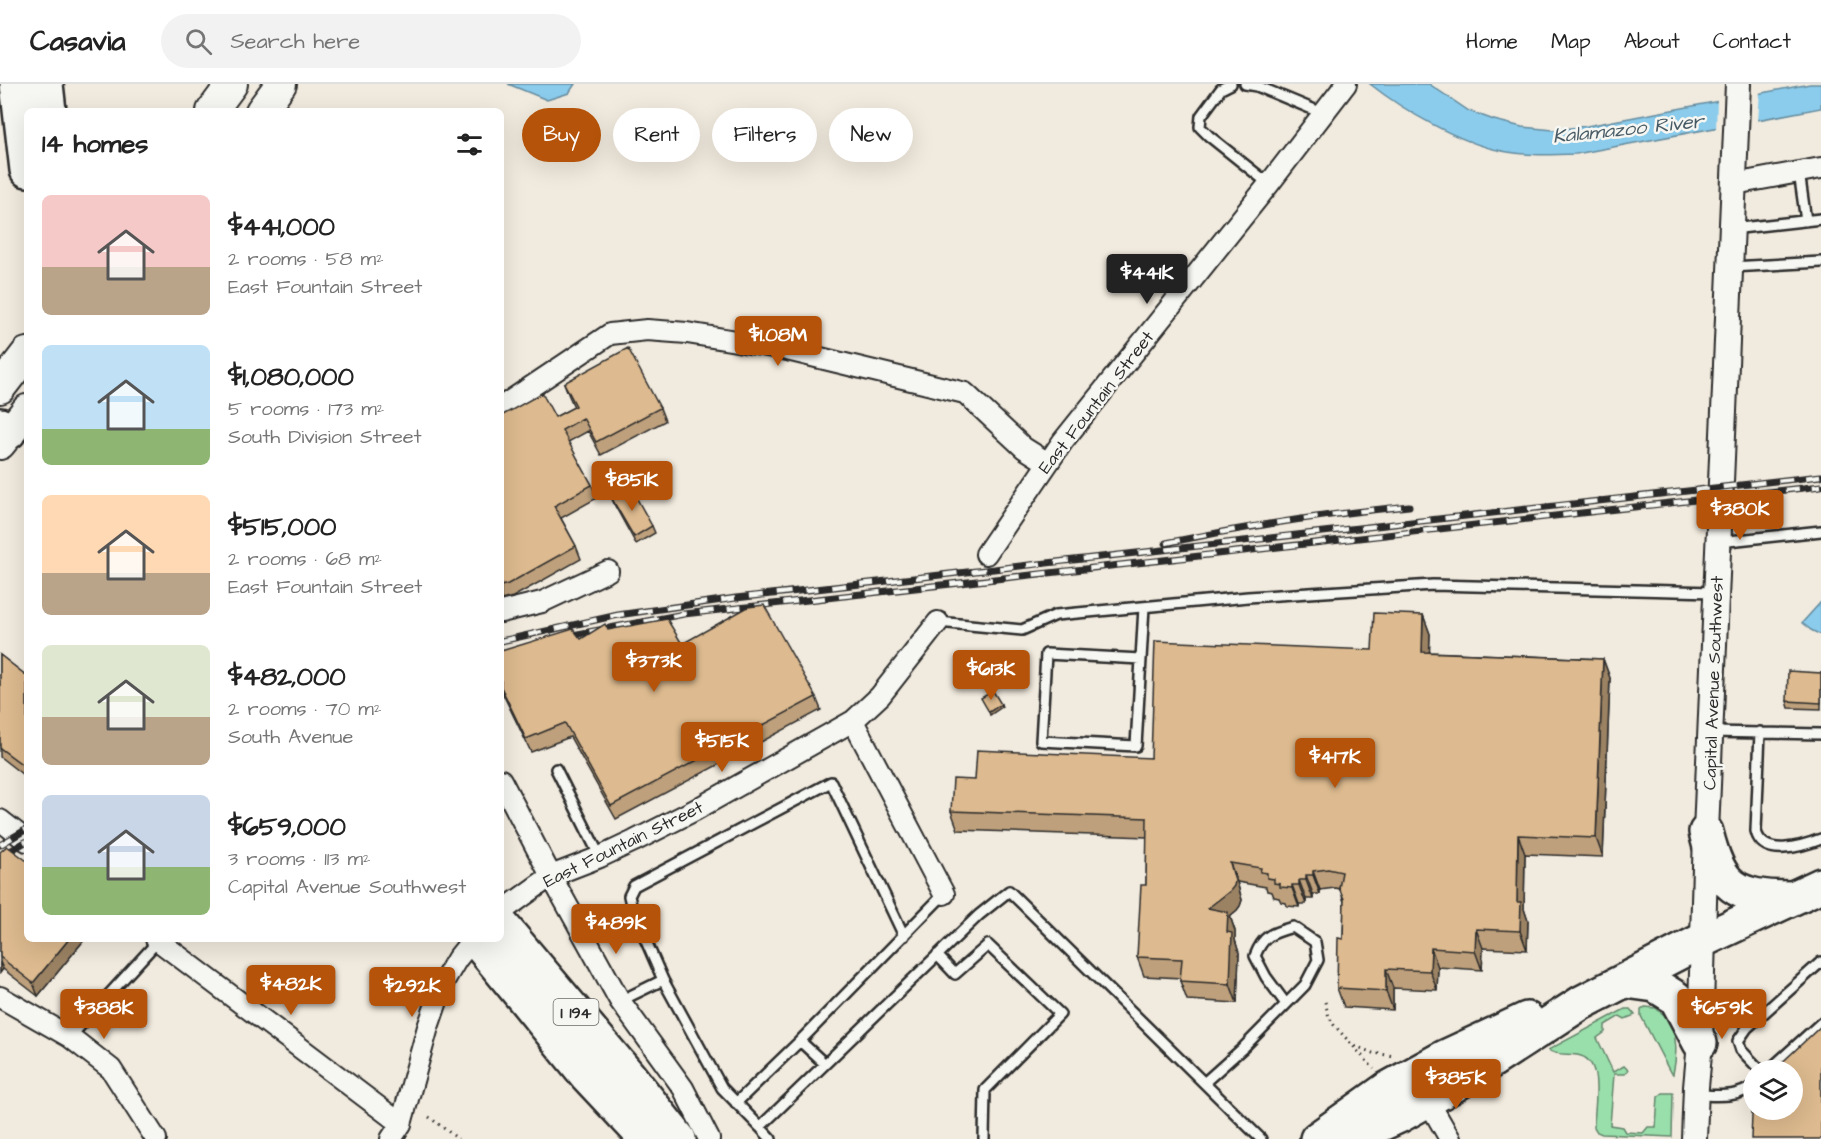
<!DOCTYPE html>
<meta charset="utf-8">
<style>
body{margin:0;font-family:"Architects Daughter",sans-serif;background:#f2f2f2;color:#222;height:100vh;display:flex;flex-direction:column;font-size:22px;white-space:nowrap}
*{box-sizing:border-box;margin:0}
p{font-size:20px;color:#767676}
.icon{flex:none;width:33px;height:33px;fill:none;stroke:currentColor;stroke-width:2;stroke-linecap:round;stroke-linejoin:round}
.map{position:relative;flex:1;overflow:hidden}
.details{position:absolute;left:24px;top:24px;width:480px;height:834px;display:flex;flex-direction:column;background:#fff;border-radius:9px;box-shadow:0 6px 24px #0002}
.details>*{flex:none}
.top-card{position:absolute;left:522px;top:24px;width:570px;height:54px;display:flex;gap:12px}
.fabs{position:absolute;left:1743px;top:976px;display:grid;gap:12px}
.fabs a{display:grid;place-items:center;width:60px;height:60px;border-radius:50%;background:#fff;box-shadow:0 6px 24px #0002;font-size:30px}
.price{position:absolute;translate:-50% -51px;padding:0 14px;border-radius:6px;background:#b45309;color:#fff;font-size:20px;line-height:39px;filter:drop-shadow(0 2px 3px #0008)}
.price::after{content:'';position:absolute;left:50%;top:36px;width:18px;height:14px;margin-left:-9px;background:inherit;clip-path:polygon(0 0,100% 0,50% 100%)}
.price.current{background:#222;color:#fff}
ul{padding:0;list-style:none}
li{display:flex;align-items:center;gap:18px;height:150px;padding:0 18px}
li span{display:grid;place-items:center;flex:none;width:168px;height:120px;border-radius:9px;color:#555}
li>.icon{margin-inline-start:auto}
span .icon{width:72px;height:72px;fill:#fffc;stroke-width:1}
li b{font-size:26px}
h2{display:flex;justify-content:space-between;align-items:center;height:72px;padding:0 18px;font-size:26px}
.chip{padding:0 21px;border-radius:27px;background:#fff;box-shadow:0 6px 24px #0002;font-size:21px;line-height:54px}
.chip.current{background:#b45309;color:#fff}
header{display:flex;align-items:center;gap:36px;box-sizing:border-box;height:84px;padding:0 30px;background:#fff;border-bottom:2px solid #e0e0e0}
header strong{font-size:28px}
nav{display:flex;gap:33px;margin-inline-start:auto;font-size:21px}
.search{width:420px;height:54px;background:#f2f2f2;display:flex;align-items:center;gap:15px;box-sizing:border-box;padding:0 21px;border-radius:33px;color:#767676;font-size:22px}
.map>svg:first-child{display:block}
.green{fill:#99dfab;stroke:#62856b;stroke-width:1.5}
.water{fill:#8bccec;stroke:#658c9f;stroke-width:1.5}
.pier{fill:#f1eade}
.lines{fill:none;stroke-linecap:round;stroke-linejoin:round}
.service-casing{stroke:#2b2b2b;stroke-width:14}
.minor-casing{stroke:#2b2b2b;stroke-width:24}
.tertiary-casing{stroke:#2b2b2b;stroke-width:28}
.primary-casing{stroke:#2b2b2b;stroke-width:34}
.trunk-casing{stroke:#2b2b2b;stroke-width:38}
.motorway-casing{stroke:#2b2b2b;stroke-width:38}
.path{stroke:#2b2b2b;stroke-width:3;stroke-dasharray:1.5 4.5;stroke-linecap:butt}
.service{stroke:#f6f6f2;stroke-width:9}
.minor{stroke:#f6f6f2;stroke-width:20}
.tertiary{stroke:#f6f6f2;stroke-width:24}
.primary{stroke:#f6f6f2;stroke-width:30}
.trunk{stroke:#f6f6f2;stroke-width:33}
.motorway{stroke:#f6f6f2;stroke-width:33}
.rail-casing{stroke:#2b2b2b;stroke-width:7}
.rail{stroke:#f6f6f2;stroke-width:4.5;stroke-dasharray:14;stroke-linecap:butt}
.wall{fill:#bea07b;stroke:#2b2b2b;stroke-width:1.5}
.shaded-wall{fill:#9b8264;stroke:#2b2b2b;stroke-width:1.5}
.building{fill:#ddba8f;stroke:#2b2b2b;stroke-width:1.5}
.labels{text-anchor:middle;stroke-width:5;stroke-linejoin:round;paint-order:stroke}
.shield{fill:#f6f6f2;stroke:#686867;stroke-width:1.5}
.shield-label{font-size:16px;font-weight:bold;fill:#2b2b2b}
.street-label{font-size:18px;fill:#2b2b2b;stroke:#f6f6f2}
.water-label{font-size:20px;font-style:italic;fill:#485b65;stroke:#f6f6f2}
</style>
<header>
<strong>Casavia</strong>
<div class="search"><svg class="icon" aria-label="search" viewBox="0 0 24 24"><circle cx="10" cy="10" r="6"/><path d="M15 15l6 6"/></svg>Search here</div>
<nav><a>Home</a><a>Map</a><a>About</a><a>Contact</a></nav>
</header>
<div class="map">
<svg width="1821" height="1055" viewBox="0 0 1821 1055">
<rect width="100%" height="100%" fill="#f1eade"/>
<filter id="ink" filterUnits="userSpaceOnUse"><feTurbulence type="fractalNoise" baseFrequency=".0167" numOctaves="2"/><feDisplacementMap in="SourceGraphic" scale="12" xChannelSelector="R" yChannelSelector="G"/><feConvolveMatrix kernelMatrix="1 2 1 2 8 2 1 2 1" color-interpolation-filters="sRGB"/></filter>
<g filter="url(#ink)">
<!-- green -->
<path class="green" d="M1645 923 1656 924C1659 927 1664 930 1667 934 1678 949 1677 973 1673 990L1669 986 1641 932V926Z
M1625 925H1630L1635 931 1625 935 1620 932 1605 941V948L1597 954 1613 988 1624 982 1628 986 1625 990H1614L1610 1041 1622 1043 1625 1048 1643 1049 1648 1043H1656L1658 1013 1663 1009H1673L1672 1053 1602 1050 1597 1048 1594 1043C1594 1024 1604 979 1581 972 1570 968 1558 973 1548 966Z"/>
<!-- water -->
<path class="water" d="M508 0H575L569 9 547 16Z
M1370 0H1429L1469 27 1494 36 1522 43 1554 46 1587 42 1810 0H1821V24L1576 70C1552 71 1527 72 1502 67 1460 59 1404 27 1370 0Z
M1821 518V551L1811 546 1802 539Z"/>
<!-- pier -->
<path class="pier" d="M1760 6 1758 38 1716 46 1717 14Z"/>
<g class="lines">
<defs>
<path id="service" d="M1231 0 1221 5 1201 32 1200 43 1209 52 1269 100
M1245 0 1257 2 1322 29
M1799 88 1806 137
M1732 145 1821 135
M1731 183 1821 178
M1719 458 1821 447
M938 538 1022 546 1056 531 1248 513 1433 501 1714 508
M1141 575 1046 570 1041 657 1136 662 1144 523
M1711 648 1821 650
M1760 648 1756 747C1762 775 1803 762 1821 755
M556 685 600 773
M937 871 955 890 988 861 1060 930 985 1006 984 1055
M663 896 632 825 629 812 634 802 831 698 904 852
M620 917 663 896 722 1004 760 1043 979 831 1009 807 1261 1055
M70 953 158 857
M825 980 800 957 944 810
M1761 987 1741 966 1738 957 1747 944 1821 878
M1768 987 1821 939
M1205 998 1243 964 1305 901 1318 876 1315 858 1293 843C1272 849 1263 851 1255 872L1266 893 1286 920
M1696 1011C1716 1011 1737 1015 1754 1001
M736 1019 800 957
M760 1043 771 1055"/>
<path id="minor" d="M1734 100 1821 84
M501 323 610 250 647 246 687 249 779 264 965 309 1024 364 1048 379
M986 470 1063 357 1269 100 1346 0
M501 528 542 518 608 487
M853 637 944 810
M501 696 551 792 620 917 683 1004 709 1055
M0 736 27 757
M501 828 551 792 600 773 634 757 695 726 853 637 880 612 938 538
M156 855 401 1040
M0 913 70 953 111 985 156 1055
M1423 1008 1450 1055
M391 1055 401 1040 428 943 444 897 457 875 473 855"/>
<path id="tertiary" d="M1694 1055 1696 1003 1700 959 1706 748 1738 0"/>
<path id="primary" d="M212 27 232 0
M261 27 281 0
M0 304 27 269
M0 360 27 326"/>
<path id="trunk" d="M1706 748C1720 804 1735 814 1792 814
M1626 897 1655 901 1676 914 1700 959
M1317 1055 1387 1005 1445 973 1527 935
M1348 1055 1399 1032 1456 1000 1581 919 1703 856 1821 801"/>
<path id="motorway" d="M17 0 27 86
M46 0 49 27
M0 341 9 348
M501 840 630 993 679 1055
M475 855 587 992 646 1055"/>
</defs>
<!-- service casing -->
<use href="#service" class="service-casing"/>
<!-- minor casing -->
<use href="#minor" class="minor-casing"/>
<!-- tertiary casing -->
<use href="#tertiary" class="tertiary-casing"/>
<!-- primary casing -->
<use href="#primary" class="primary-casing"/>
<!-- trunk casing -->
<use href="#trunk" class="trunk-casing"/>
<!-- motorway casing -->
<use href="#motorway" class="motorway-casing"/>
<!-- path -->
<path class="path" d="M1325 918 1329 933 1334 941 1374 985
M1355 962 1373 969 1395 972
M429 1033 458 1055"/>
<!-- service -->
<use href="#service" class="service"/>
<!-- minor -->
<use href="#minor" class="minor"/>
<!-- tertiary -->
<use href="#tertiary" class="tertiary"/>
<!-- primary -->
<use href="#primary" class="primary"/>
<!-- trunk -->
<use href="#trunk" class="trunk"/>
<!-- motorway -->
<use href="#motorway" class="motorway"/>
<defs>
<path id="rail" d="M1166 459C1247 442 1327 430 1409 422
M562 553 684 530 1821 402
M501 557 618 531 736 514 1821 392
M0 761 27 745
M0 773 27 757"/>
</defs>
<!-- rail casing -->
<use href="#rail" class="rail-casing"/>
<!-- rail -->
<use href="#rail" class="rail"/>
</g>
<!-- wall -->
<path class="wall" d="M564 299 660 324 665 337 601 371 588 347 568 358 592 401 597 414 561 434 576 462 581 475 513 513 501 516V332L555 333 574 323 569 312Z
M612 415 652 442 655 449 636 460 615 422Z
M1423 531 1430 550 1429 568 1603 575 1610 594 1603 773 1525 770 1524 825 1528 837 1527 866 1483 864 1482 886 1438 883 1437 906 1393 904V926L1344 923 1337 904 1343 855 1344 818 1340 805 1335 804 1320 806V810H1313V815H1306V820H1299V823L1287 822 1286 819 1281 818 1279 814 1274 813 1272 808 1267 807 1266 803 1237 798 1242 816 1240 822 1237 826 1230 832 1235 847V856L1239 869 1237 919 1187 916 1180 897 1181 894 1144 892 1137 873 1146 801 1147 753 958 746 951 727 975 696 1151 674 1372 566Z
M608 546 682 560 816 613 821 626 616 735 570 653 531 668 501 606V567L581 555Z
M0 571 27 592V694L0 673Z
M1821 589V625L1789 624 1787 617Z
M0 768 27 855H85L38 912 3 885 0 889Z"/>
<!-- shaded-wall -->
<path class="shaded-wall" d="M1423 531 1430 550 1429 587 1422 568Z
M1603 575 1610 594 1603 773 1596 754Z
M1001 620 1002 623 990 631 989 628Z
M1518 751 1525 770 1524 825 1528 837 1527 866 1520 847 1517 818Z
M1230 779 1237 798 1242 816 1240 822 1237 826 1230 832 1235 847V856L1239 869 1237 919 1230 900 1208 824Z
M1313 787 1320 806V810L1313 791Z
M1306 791 1313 810V815L1306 796Z
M1299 796 1306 815V820L1299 801Z
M1292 801 1299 820V823L1292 804Z
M1476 845 1483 864 1482 886 1475 867Z
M69 855H85L38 912 33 899Z
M1431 864 1438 883 1437 906 1430 887Z
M0 878 3 885 0 889Z
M1386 885 1393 904V926L1386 907Z"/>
<!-- building -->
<path class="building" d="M628 264 660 324 596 358 583 334 562 346 592 401 554 422 576 462 508 500 501 502V332L542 309 555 333 576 322 564 299Z
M631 404 652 442 634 453 612 415Z
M764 521 816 613 611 722 565 639 526 655 501 603V567L573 545 581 555 605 540 608 546 667 535 682 560 748 523Z
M1374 529 1423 531 1422 568 1603 575 1596 754 1518 751 1517 818H1521L1520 847 1476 845 1475 867 1431 864 1430 887 1386 885V907L1337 904 1338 854 1343 855 1344 815 1339 804 1342 788 1328 785 1313 787V791H1306V796H1299V801H1292V804L1280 803V800L1274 799V795L1267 794V789L1260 788 1261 784 1230 779 1235 797 1234 802 1230 807 1208 824 1228 828 1227 848 1232 849 1230 900 1180 897 1182 875 1137 873 1141 801H1146L1147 734 951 727 953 695 975 696 977 666 1151 674 1155 557 1372 566Z
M0 571 27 592V684L0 664Z
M1788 587 1821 589V619L1787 617Z
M993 607 1001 620 989 628 981 614Z
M7 762 27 777V855H69L33 899 0 873V768Z
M1821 942V1055H1751L1753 1008 1754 1007V1026H1792V987H1773Z"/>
</g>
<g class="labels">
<!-- shield labels -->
<rect class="shield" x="553.5" y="915" width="45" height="26" rx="4.5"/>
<g class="shield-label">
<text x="576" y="934">I 194</text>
</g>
<!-- street labels -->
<g class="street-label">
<text transform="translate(1096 318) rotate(-52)" y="6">East Fountain Street</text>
<text transform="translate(1713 599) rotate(-88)" y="6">Capital Avenue Southwest</text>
<text transform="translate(623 760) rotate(-26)" y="6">East Fountain Street</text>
</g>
<!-- water labels -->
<g class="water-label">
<text transform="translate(1628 44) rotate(-6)" y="7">Kalamazoo River</text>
</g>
</g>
</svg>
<div class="fabs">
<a><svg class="icon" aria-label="layers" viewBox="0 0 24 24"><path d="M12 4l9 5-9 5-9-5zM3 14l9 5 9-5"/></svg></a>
</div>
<b class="price current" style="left:1147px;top:221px">$441K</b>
<b class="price" style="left:778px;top:283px">$1.08M</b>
<b class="price" style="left:632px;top:428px">$851K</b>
<b class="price" style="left:1740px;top:457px">$380K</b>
<b class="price" style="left:654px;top:609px">$373K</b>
<b class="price" style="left:991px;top:617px">$613K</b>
<b class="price" style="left:722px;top:689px">$515K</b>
<b class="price" style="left:1335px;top:705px">$417K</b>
<b class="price" style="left:616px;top:871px">$489K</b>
<b class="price" style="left:291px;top:932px">$482K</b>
<b class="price" style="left:412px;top:934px">$292K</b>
<b class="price" style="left:104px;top:956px">$388K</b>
<b class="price" style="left:1722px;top:956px">$659K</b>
<b class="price" style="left:1456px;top:1026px">$385K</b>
<div class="top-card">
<a class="chip current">Buy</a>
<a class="chip">Rent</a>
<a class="chip">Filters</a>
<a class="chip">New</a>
</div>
<section class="details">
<h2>14 homes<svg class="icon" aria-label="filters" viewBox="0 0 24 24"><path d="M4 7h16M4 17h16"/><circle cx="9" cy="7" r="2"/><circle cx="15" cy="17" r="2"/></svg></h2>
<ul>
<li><span style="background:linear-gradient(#f6c9c9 60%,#b9a48a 0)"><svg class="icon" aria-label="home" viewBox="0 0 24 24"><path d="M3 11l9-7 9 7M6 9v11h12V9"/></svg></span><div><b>$441,000</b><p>2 rooms · 58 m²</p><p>East Fountain Street</p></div></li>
<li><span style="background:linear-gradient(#bfe0f5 70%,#8fb573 0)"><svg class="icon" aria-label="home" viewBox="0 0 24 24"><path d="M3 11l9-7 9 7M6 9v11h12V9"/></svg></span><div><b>$1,080,000</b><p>5 rooms · 173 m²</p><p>South Division Street</p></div></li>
<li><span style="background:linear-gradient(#ffd9b3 65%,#b9a48a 0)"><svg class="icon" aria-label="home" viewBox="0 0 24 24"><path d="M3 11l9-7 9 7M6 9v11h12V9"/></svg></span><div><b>$515,000</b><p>2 rooms · 68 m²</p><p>East Fountain Street</p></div></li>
<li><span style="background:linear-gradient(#dfe7d0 60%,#b9a48a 0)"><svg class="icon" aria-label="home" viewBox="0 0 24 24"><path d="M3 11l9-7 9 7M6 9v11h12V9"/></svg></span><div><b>$482,000</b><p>2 rooms · 70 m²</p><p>South Avenue</p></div></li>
<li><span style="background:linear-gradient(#c9d6e8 60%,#8fb573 0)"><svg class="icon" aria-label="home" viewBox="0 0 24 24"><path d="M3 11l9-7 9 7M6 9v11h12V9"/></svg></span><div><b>$659,000</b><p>3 rooms · 113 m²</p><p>Capital Avenue Southwest</p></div></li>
</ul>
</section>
</div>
